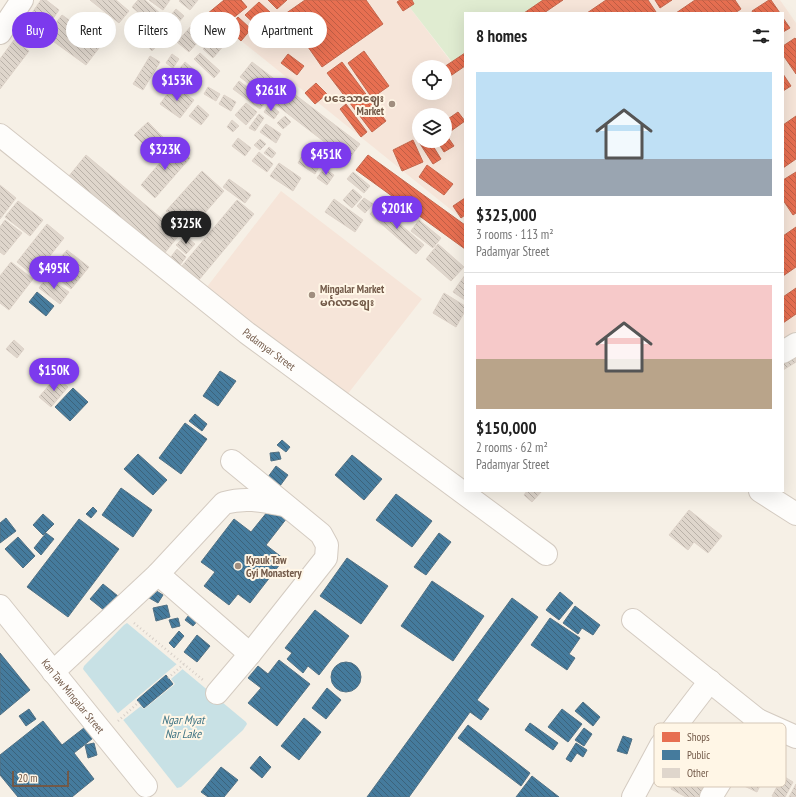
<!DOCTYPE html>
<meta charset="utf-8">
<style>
body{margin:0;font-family:"PT Sans Narrow","Noto Sans Myanmar",sans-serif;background:#f6f6f6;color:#222;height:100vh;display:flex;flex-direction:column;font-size:15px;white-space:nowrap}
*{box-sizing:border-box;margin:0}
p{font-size:13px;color:#767676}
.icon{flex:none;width:22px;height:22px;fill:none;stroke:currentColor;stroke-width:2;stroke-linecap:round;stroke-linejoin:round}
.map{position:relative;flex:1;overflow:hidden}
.drawer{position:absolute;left:464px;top:12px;width:320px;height:480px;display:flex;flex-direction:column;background:#fff;border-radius:0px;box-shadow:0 4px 16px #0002}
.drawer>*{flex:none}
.banner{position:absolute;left:12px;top:12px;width:380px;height:36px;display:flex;gap:8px}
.tools{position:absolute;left:412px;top:60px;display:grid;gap:8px}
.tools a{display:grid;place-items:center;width:40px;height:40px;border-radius:50%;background:#fff;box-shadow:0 4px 16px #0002;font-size:20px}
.scale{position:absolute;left:12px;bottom:10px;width:57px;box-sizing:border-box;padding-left:4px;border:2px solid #725948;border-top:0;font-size:11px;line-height:14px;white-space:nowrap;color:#725948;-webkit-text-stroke:3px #fff6e6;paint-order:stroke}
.price{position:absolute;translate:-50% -34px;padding:0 9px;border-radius:14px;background:#7c3aed;color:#fff;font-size:13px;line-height:26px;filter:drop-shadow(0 1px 2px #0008)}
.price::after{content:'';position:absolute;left:50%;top:24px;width:12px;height:9px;margin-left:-6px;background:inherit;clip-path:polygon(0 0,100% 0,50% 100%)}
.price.current{background:#222;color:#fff}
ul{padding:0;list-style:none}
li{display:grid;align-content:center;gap:8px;height:212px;padding:0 12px}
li+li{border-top:1px solid #e0e0e0}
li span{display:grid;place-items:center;height:124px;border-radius:0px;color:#555}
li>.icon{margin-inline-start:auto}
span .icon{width:72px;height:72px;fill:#fffc;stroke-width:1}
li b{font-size:17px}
h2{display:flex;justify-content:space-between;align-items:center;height:48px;padding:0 12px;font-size:17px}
.tag{padding:0 14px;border-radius:18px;background:#fff;box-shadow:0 4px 16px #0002;font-size:14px;line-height:36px}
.tag.current{background:#7c3aed;color:#fff}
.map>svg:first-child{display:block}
.commercial{fill:#f6e5d9;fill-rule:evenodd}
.green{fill:#e0ecd1}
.water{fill:#c8e1e5}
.pier{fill:#f6f0e6}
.shops{fill:url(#shops-back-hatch);stroke:#c4684e}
.public{fill:url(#public-back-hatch);stroke:#527184}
.building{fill:url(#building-back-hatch);stroke:#ded3c9}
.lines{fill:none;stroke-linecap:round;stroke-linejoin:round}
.minor-casing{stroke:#d4cbc1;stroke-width:24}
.path{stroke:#d7cfc8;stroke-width:2.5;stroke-dasharray:1 3;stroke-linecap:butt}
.minor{stroke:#fefdfb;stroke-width:22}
.poi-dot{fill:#a08e7f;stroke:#fff6e6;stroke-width:1.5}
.labels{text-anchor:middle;stroke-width:4;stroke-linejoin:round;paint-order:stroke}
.poi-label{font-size:11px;font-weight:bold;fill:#725948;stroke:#fff6e6;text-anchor:start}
.street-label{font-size:11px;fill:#725948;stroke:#fff6e6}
.water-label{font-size:12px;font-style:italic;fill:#427685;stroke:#fff6e6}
.key{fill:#fff6e6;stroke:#d5c7b7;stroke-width:1}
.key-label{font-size:11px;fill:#725948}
</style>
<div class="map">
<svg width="796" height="797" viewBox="0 0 796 797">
<defs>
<pattern id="shops-back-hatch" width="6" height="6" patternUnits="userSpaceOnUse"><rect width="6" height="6" fill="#e76f51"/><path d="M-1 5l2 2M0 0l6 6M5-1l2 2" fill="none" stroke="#c05e45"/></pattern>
<pattern id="public-back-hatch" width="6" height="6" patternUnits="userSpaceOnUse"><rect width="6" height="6" fill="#457b9d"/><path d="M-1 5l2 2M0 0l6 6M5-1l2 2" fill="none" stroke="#3c637b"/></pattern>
<pattern id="building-back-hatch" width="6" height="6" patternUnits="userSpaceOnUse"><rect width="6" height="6" fill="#dfd6cc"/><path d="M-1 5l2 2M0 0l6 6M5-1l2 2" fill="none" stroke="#b9b1a8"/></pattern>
</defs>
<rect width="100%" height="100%" fill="#f6f0e6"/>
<!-- commercial -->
<path class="commercial" d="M235 0H404L455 67 465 61V221L213 18ZM419 67H445V93H419ZM419 115H445V141H419Z
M559 0H780L796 23V331L783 339V13H539Z
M281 191 422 299 343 400 203 292Z"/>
<!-- green -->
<path class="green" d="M404 0H559L539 13H465V61L456 67Z"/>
<!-- water -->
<path class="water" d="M127 623 246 722 247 724 243 730 181 787 177 788 83 669 84 666 124 625Z"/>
<!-- pier -->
<path class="pier" d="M178 663 184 668 171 679 175 684 144 709 141 706 122 721 117 714Z"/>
<!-- shops -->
<path class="shops" d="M224 0H241L247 7 213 34 201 19Z
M268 0H287L277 9Z
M305 0H366L383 24 322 67 285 14Z
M400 0H412L414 4 403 11 397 2Z
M543 0H563L544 13H524Z
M606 0H648L656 12 654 13H587Z
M655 0H672L660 8Z
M695 0H735L741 9 735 13H676Z
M769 0H771L780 13H753L752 11Z
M259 2 271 13 258 27 245 15Z
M238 17 251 29 241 41 228 29Z
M783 18 790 28 783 32Z
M795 38 796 39V74L783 55V46Z
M364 51 389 86 372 98 348 63Z
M465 53V66L449 77 445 71V67H444Z
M288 54 304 66 297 75 281 63Z
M342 62 386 121 372 132 327 73Z
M783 74 791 86 783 91Z
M316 83 327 94 315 104 305 93Z
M346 104 367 132 361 137 340 109Z
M458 112 465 121 451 131 445 124V121Z
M796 116V159L783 168V125Z
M445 133 454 146 444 152 437 141H445Z
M419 134V141H430L441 159 433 164 415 136Z
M413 140 423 162 402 171 393 150Z
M368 155 465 225V249L356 170Z
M427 165 453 184 444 195 419 177Z
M796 172V213L793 215 783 200V180Z
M465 198V215L461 218 453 206Z
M796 227V267L783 276V236Z
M796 288V314L783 323V297Z"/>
<!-- public -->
<path class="public" d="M37 292 54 306 46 316 29 302Z
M220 371 236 381 218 406 203 396Z
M73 388 88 402 70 421 55 407Z
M195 414 207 424 202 431 189 421Z
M185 423 207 439 181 474 159 458Z
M282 440 290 447 286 452 277 445Z
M279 452 281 459 271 461 270 453Z
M138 454 167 480 153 495 124 469Z
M352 455 382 479 364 500 335 475Z
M276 466 288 475 277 490 265 481Z
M121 488 152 510 133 537 102 515Z
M396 494 432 521 412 547 376 520Z
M272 506 287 518 266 545 284 559 250 603 238 594 229 605 204 586 215 572 201 562 234 519 251 532Z
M93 507 97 511 91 518 86 514Z
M43 514 54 524 43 535 33 525Z
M6 518 16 531 0 543V523Z
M79 519 119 549 68 617 27 587Z
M46 533 54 539 41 555 34 548Z
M439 533 451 542 426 575 414 567Z
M18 537 35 556 23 568 5 549Z
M347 558 388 586 361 624 320 596Z
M432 581 484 616 453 661 401 626Z
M103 584 118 596 105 611 90 599Z
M150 587 163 595 158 603 144 595Z
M560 592 573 603 559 620 546 610Z
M512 598 538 617 477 700 489 709 481 720 470 712 409 797H367Z
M167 605 170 617 156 621 153 608Z
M575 606 600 625 593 635 582 628 578 634 563 623Z
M315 610 349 636 319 675 308 666 303 673 287 659 292 653 285 648Z
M192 611 200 618 193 626 185 620Z
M178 618 180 626 172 628 169 620Z
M550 618 580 638 569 654 575 658 567 670 531 645Z
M179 631 184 636 174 648 169 643Z
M197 635 210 646 197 662 184 652Z
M0 653 30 690 0 715Z
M279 660 310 684 277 726 248 703 261 688 248 678 258 666 268 674Z
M331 677a15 15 0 1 1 30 0a15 15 0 1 1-30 0Z
M166 675 173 684 144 708 137 700Z
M327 688 341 700 326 719 312 708Z
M583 702 600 717 593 726 575 711Z
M29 709 36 719 26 726 19 716Z
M562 709 582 724 568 742 548 727Z
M304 718 321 732 299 760 281 746Z
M43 721 62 745 89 724 97 735 74 753 94 779 72 797H18L0 775V755Z
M530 723 558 743 553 750 525 730Z
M468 725 530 773 521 786 458 738Z
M584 728 592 734 584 746 575 740Z
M623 736 632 739 627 754 617 751Z
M94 743 97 755 88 758 85 745Z
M576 743 587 750 583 757 577 753 571 762 566 759Z
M260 756 271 767 262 778 250 768Z
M221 767 238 780 224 797H208L201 792Z
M532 776 559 797H516Z"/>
<!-- building -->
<path class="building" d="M41 0H46L59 10 33 47 16 36Z
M90 0H116L129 11 119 23Z
M138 0H145L163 16 154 26 132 7Z
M149 0H170L163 10Z
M180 0H198L190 10 179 1Z
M176 9 184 16 176 25 168 19Z
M62 15 102 44 86 65 46 36Z
M135 17 153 33 143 44 125 28Z
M165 22 171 28 162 38 155 32Z
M193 24 205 34 189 52 177 42Z
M155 34 161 41 152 51 145 43Z
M216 35 225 44 213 58 203 49Z
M14 40 29 51 0 89V59Z
M200 53 220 71 214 78 194 59Z
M172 54 179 59 173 68 166 63Z
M150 56 160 62 143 90 133 84Z
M185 62 197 72 189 82 177 72Z
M252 62 360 144 348 160 240 77Z
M239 81 266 101 260 109 233 89Z
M174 85 194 100 180 118 160 104Z
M208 87 220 94 216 101 204 94Z
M224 95 236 102 231 111 219 104Z
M246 103 257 112 246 125 235 115Z
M269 104 279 112 274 119 264 112Z
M198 105 209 115 201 125 189 116Z
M259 114 264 118 255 131 249 128Z
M285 116 291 122 283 129 277 123Z
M232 120 239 126 233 132 227 127Z
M148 122 166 140 153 154 134 135Z
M266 124 281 134 276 143 260 132Z
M238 138 251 148 245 156 232 146Z
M260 139 266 144 260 150 254 145Z
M175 145 190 158 155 198 141 185Z
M269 147 276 153 272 158 264 153Z
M259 152 273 164 267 172 252 161Z
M303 154 320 165 315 174 298 163Z
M86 155 180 234 163 255 69 176Z
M279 163 301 178 293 191 270 176Z
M324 168 334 175 327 185 317 178Z
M202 171 224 191 189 231 166 211Z
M353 172 370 186 364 193 347 179Z
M229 179 251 195 245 203 223 187Z
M0 185 16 198 0 219Z
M353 189 362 197 352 208 343 200Z
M364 198 373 204 365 213 357 206Z
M334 199 363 220 355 232 325 212Z
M237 200 254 214 188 293 171 279Z
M18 201 43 220 30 236 5 217Z
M392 201 409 214 403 221 386 208Z
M378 205 424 245 416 254 370 214Z
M5 220 22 233 4 255 0 252V227Z
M419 220 441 238 433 248 411 231Z
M47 224 64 238 34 276 17 262Z
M185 236 195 244 186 254 176 245Z
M438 244 464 267 451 281 426 259Z
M177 249 186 257 171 277 161 270Z
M67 250 89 267 71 289 49 271Z
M11 262 33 279 9 310 0 303V276Z
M465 275V300L453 292Z
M47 277 69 292 60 304 39 288Z
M444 293 465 306V311L456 327 433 313Z
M14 340 24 349 17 358 6 349Z
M796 349V362L783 370V357Z
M56 377 68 387 51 407 39 397Z
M527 491H542L532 502 524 495Z
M689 510 722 536 708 553 694 542 688 550 669 535Z
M758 751 773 758 757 792 742 785Z
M682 771 707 786 701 797H686L671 789Z
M783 776 793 782 785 797H775L772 796Z
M796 784V797H789Z"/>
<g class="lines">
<defs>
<g id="minor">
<path d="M0 33 22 0"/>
<path id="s1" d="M0 135 247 333 546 554"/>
<path d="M783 352 796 344"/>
<path d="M760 491 796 514"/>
<path id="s2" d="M0 606 146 786"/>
<path d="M633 620 758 720 796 737"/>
<path d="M250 654 158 574 224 503C246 497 263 501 284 505"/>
<path d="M53 672 158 574"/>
<path d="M217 693 250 654 326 558 327 545 321 534 232 461"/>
<path d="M633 797 661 745 710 681"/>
<path d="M711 797 758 720"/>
</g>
</defs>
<!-- minor casing -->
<use href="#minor" class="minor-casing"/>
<!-- path -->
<path class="path" d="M134 623 203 680
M168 678 184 664
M118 721 139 702"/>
<!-- minor -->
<use href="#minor" class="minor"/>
</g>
<!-- markers -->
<g class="poi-dot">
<circle cx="392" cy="104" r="4"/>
<circle cx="312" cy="295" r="4"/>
<circle cx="238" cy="566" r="4"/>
</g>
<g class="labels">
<!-- poi labels -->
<g class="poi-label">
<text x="384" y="102" text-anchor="end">ပဒေသာဈေး<tspan x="384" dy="13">Market</tspan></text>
<text x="320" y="293">Mingalar Market<tspan x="320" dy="13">မင်္ဂလာစျေး</tspan></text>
<text x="246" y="564">Kyauk Taw<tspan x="246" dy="13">Gyi Monastery</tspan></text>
</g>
<!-- street labels -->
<g class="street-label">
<text dy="4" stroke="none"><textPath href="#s1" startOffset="344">Padamyar Street</textPath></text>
<text dy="4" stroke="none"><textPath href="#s2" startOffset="116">Kan Taw Mingalar Street</textPath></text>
</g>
<!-- water labels -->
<g class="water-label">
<text x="183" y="724">Ngar Myat<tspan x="183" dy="14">Nar Lake</tspan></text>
</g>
</g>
<!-- legend -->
<rect x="654" y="723" width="132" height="64" rx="6" class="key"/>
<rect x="662" y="732" width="18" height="10" fill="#e76f51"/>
<rect x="662" y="750" width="18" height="10" fill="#457b9d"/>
<rect x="662" y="768" width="18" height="10" fill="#dfd6cc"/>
<g class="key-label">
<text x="687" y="741">Shops</text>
<text x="687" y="759">Public</text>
<text x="687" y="777">Other</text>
</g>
</svg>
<div class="tools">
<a><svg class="icon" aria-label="locate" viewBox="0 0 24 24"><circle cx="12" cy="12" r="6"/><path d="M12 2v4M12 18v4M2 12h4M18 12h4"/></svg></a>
<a><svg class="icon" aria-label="layers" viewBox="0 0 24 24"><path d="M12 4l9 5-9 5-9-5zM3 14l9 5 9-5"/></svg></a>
</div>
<div class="scale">20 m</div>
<b class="price" style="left:177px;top:102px">$153K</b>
<b class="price" style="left:271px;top:112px">$261K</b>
<b class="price" style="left:165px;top:171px">$323K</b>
<b class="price" style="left:326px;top:176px">$451K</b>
<b class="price" style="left:397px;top:230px">$201K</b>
<b class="price current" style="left:186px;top:245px">$325K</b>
<b class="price" style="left:54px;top:290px">$495K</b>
<b class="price" style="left:54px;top:392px">$150K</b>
<div class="banner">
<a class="tag current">Buy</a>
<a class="tag">Rent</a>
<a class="tag">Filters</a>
<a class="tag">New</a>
<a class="tag">Apartment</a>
</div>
<section class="drawer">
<h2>8 homes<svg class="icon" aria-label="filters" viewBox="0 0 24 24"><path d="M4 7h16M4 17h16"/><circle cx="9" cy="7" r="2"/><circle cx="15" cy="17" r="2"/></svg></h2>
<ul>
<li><span style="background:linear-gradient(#bfe0f5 70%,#9aa5b1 0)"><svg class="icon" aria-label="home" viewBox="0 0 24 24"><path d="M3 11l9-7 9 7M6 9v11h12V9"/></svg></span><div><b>$325,000</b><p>3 rooms · 113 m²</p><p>Padamyar Street</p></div></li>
<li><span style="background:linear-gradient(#f6c9c9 60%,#b9a48a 0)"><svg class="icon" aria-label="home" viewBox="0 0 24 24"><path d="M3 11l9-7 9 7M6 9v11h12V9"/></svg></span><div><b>$150,000</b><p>2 rooms · 62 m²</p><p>Padamyar Street</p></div></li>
</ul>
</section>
</div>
